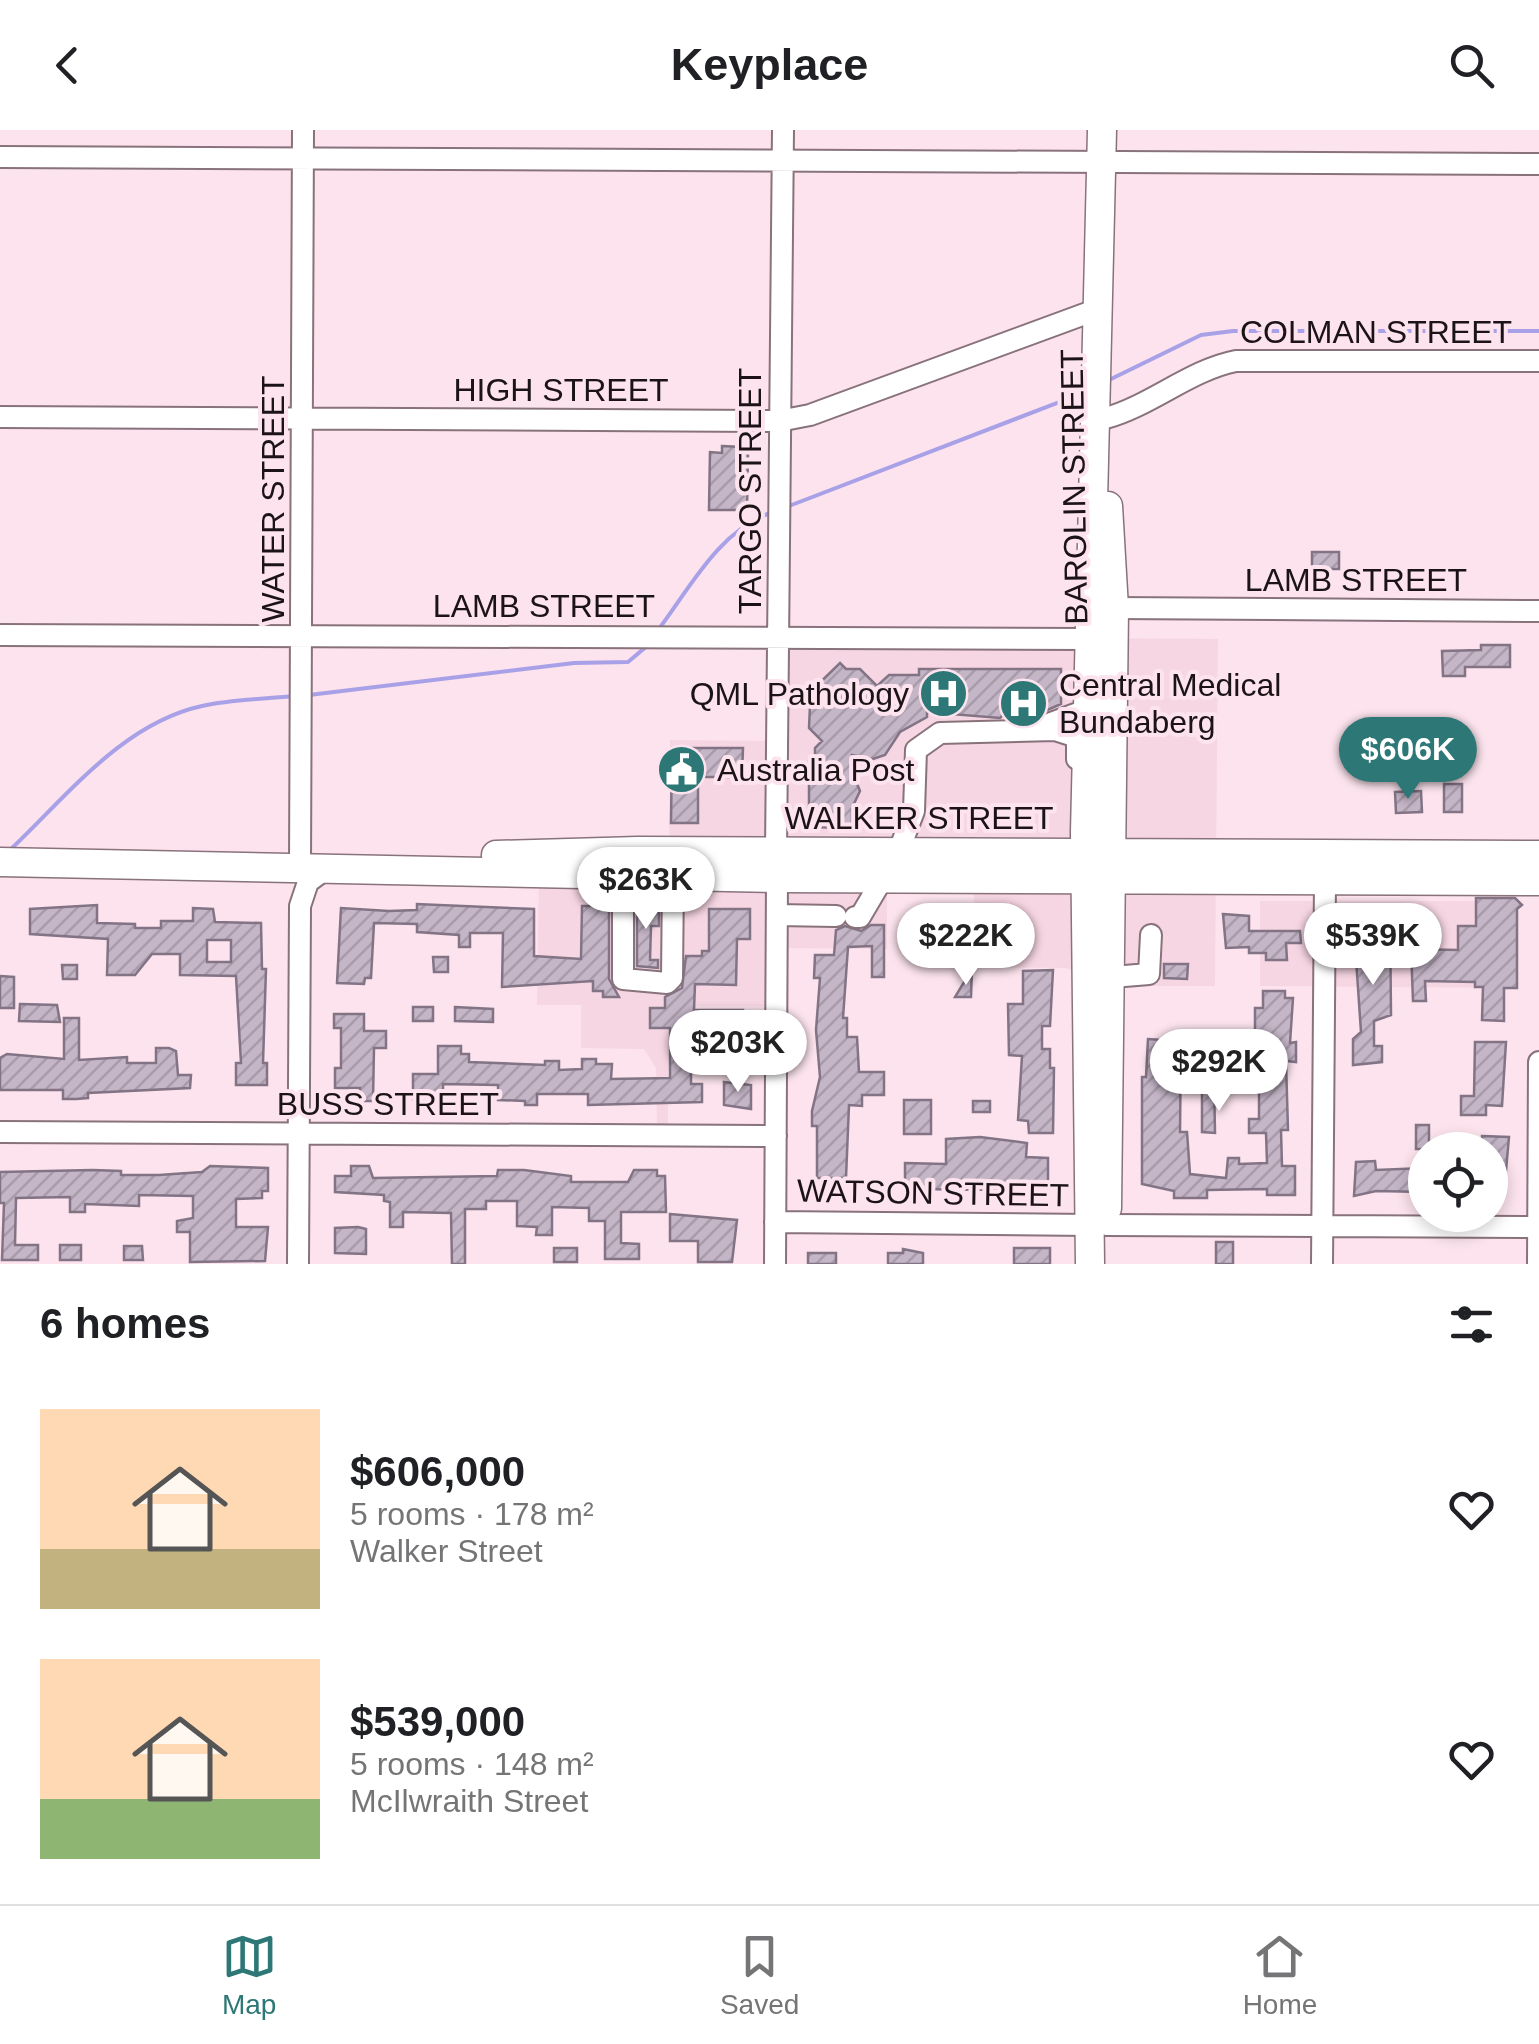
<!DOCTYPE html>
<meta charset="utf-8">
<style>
body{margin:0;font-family:Arial,sans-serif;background:#f2f2f2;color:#202124;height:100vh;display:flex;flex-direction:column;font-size:38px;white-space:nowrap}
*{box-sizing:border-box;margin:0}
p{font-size:32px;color:#757577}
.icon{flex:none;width:55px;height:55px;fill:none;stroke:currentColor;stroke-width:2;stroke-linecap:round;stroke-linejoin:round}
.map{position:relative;height:1134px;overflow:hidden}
.sheet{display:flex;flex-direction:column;background:#fff;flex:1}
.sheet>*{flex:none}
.fabs{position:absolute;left:1408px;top:1002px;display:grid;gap:20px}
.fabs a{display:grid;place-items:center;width:100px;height:100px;border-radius:50%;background:#fff;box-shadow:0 5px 15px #0003;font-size:50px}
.price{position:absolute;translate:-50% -85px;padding:0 22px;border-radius:35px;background:#fff;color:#222;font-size:32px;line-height:65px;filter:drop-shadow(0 2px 5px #0008)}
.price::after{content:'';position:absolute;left:50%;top:60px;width:30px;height:22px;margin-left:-15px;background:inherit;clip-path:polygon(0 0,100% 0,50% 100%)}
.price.on{background:#2d7776;color:#fff}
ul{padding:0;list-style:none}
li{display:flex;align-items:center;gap:30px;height:250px;padding:0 40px}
li span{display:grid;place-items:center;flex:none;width:280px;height:200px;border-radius:0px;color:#555}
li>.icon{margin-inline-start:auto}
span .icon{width:120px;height:120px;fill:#fffc;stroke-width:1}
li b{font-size:42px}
h2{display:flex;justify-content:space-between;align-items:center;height:120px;padding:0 40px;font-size:42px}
header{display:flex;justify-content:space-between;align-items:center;height:130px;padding:0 40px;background:#fff;font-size:45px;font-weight:700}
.menu{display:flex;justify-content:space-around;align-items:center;height:140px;border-top:2px solid #e0e0e0;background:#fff;font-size:28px;color:#757577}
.menu a{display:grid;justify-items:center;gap:5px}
.menu .on{color:#2d7776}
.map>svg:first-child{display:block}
.built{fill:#f7d6e3}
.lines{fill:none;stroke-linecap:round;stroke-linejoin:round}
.stream{stroke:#a9a1e7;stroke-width:4}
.building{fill:url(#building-hatch);stroke:#827485;stroke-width:2.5;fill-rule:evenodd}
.minor-casing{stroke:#88727b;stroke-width:24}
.major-casing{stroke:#88727b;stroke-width:31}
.minor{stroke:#fff;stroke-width:20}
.major{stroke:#fff;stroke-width:28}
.labels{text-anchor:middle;stroke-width:8;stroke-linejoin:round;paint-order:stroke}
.street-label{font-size:32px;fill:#1b1316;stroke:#fce3ed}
.poi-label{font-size:32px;fill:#1b1316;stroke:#fce3ed;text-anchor:start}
</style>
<header><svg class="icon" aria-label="back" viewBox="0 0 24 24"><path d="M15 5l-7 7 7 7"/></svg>Keyplace<svg class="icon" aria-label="search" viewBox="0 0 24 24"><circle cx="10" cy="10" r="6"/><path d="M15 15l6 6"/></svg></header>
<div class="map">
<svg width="1539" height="1134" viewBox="0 0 1539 1134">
<defs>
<pattern id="building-hatch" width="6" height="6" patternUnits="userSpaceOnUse" patternTransform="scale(2.5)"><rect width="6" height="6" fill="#c4b5c7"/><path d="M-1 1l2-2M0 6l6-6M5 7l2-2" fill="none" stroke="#a89baa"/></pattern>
</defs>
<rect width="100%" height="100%" fill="#fce3ed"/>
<!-- built -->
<path class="built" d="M778 506 1218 509 1215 856H1130L1065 838 974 837V738H887V819L776 818 775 876H668V1004H657L656 938 644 919 581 918V875H537L539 733 669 734 670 610 777 611Z
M1260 771H1509L1517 779V858L1260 856Z"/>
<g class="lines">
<!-- stream -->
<path class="stream" d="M1109 250 1201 205 1233 201H1539
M789 376 1083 263
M658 500C690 458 718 402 770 383
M309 565 574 533 628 532 647 516
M11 719C66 667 123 593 202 576 232 569 265 569 295 566"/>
</g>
<!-- building -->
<path class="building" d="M722 316 742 317V323H748L747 380H709L710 322 722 323Z
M1312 422H1339V439H1312Z
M1481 515H1510V537H1465V546H1443L1442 521 1481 520Z
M840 533 846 539H860L877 556 889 545H919V539H1061V574L1043 582H1006L1000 588 927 582V587L900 602 885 625 873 629 852 625V642L860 661 852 678V698L809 697V631H815V618L822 611 809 598 810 575 803 569Z
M672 618H743L742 647H698V693H671Z
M1444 654H1462V682H1444Z
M1421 661 1422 682 1396 683 1395 662Z
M1476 768H1515L1522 775 1517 779V858H1504V891L1482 890 1483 857H1475V852L1425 851 1426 871H1413L1411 819 1458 820V796H1476Z
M600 770H609V849L619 867H603V861H593V851L502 857 503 803H470V817H459V805L417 802V794L374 793 371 848H365L364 854 337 853 341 778 389 781 417 780V774L534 779V826L581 829 582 776H600Z
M637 770 659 773V796H651L650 830H658V838L637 836Z
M97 775V793L135 794V798H161V791H193V778L213 779 215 792 261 793 262 839H266L263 933H267V955H236V933H241L236 846 180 845V824H152L135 845H107L108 809 30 804V779ZM207 810H231V832H207Z
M709 779H750V809H737L736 855 695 854 694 880H743V920H717V900H691V954H702V972L588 975V964H537V975H525V971L498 970V955L443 954V966L413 969V944H438V916H461V924H469V932L545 935V931H559V940L582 939V929H596V934H612L611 949 670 948V898H650V878H665V867L682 858 686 826H702V821H709Z
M1375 779H1390L1391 885 1374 891V916H1382V932L1353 935V909L1361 902 1355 814H1371Z
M945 783H960L966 789V809H950V824H937L935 790Z
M1223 784 1249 786V801H1300L1301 813H1286L1287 830H1266V823H1249V817L1226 818Z
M871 795H884V847H872V816L848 817 843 888H847V907H857L859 942H884V965H862V976L849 975 846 1048H817V996H812V981L820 947 816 900 820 848H814L815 825H834L836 800 845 796 861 801Z
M433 827H448V842H434Z
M1164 834H1188L1187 849 1164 848Z
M62 835H77V849H63Z
M972 839 971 867H955Z
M1053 840 1050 896H1042V919H1050V938H1054L1053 1003H1029L1028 991 1018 990 1022 926 1009 925 1008 874H1023V841Z
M0 846 14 847V878H0Z
M1263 861H1285V868H1293L1290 913 1296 912V932L1286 931 1288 1000H1281L1282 1036H1295V1065H1267V1059L1207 1060V1068H1174V1061L1142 1054V947H1146L1148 909 1181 911 1180 1002H1187L1190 1044 1226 1048 1228 1028H1239V1034L1267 1033 1266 1003H1249V989H1259V952H1267L1273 930H1255V878H1263Z
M20 874 57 875 60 892 19 891Z
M413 877H433V891H413Z
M455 877 493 879V892L455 891Z
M334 884H364V901H386V918H374L373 971H360V958H335V938H341V898H334Z
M64 888H79V930L127 927V933H156V918H169L176 921 178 945H191L190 958 88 963V968L76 969H63V960H0V928L7 924 64 929Z
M1475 912H1506L1502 976 1486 975V985H1461V966H1474Z
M1202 947H1214L1215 1003 1202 1002Z
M724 952 751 955V979L724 975Z
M904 970H931V1004H904Z
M973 971H990V982H973Z
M1416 995H1429V1019H1416Z
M1482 1006 1509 1007 1504 1063H1490V1020H1482Z
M980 1007 1027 1013 1026 1027 1048 1028V1054L1009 1057V1060L905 1059V1033L946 1034V1009Z
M1375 1031 1376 1040 1424 1038V1062L1376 1061 1354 1066 1356 1032Z
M210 1036 268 1038V1061H262V1068L236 1069V1097H268L265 1131 190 1132V1102H177V1091L193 1088V1066L139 1065V1076L85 1074V1082H70V1067L16 1068 15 1115H38V1130H2L4 1073H0V1042L93 1040 121 1041V1045H159L202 1042Z
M351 1036H369L373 1048 497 1046 498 1040H524L571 1046V1052H628L634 1040H657V1046H665L666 1082H621V1113L639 1114V1129H605V1091H589V1078L552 1077V1105H536L537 1097 517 1096V1071H486V1079H465V1134H452L451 1083 403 1082V1097H390V1072L384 1071V1065L335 1062V1046H351Z
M670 1084 737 1090 732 1132H698V1111H670Z
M358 1097 366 1099V1124L335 1123V1098Z
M1216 1112H1233V1134H1216Z
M60 1115H81V1130H60Z
M124 1116H142L143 1130H124Z
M554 1118H577V1132H554Z
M1014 1118H1050V1134H1014Z
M903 1119 923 1123V1134H888V1123H903Z
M808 1123H836V1134H808Z"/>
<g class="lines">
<defs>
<path id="minor" d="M0 27 1539 34
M0 287 779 291 810 285 1101 178
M1106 288C1152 275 1190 240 1236 231H1539
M1114 478 1539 481
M0 505 1087 509
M1044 600 1051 593 1086 580
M776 722 783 0
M898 723 914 681 916 620 940 603 1055 600 1077 607V629
M300 737 303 0
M623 745V849L667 853 672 848 673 746
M777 785 836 786
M855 787H860L883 748
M1112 847 1149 844 1151 805
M0 1002 776 1006
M775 1092 1091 1095
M1106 1095 1539 1097
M298 1134 300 776 308 752 327 738
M775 1134 777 748
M1322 1134 1325 750
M1538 1134 1539 932"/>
<path id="major" d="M496 725 638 721 1539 725
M0 732 777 748 1539 751
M1107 1078 1114 478 1108 376
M1090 1134 1085 702 1102 0"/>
</defs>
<!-- minor casing -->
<use href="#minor" class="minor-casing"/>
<!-- major casing -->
<use href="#major" class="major-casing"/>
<!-- minor -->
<use href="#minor" class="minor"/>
<!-- major -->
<use href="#major" class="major"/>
</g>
<!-- icons -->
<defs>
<symbol id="hospital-disc" viewBox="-11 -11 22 22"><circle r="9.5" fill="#2d7776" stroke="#fce3ed"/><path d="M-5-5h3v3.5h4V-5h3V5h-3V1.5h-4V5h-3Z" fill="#fff"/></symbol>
<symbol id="civic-disc" viewBox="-11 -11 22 22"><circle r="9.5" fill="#2d7776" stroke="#fce3ed"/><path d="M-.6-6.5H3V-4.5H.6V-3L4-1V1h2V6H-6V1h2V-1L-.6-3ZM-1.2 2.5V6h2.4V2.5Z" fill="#fff"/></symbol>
</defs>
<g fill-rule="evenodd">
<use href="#hospital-disc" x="916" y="536" width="55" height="55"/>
<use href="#hospital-disc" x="996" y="546" width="55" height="55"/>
<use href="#civic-disc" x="654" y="612" width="55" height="55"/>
</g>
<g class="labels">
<!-- street labels -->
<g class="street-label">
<text x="1376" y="213">COLMAN STREET</text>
<text x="561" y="271">HIGH STREET</text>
<text transform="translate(1074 357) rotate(-91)" y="11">BAROLIN STREET</text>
<text transform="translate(750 361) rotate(-90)" y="11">TARGO STREET</text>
<text transform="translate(273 369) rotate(-90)" y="11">WATER STREET</text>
<text x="1356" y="461">LAMB STREET</text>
<text x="544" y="487">LAMB STREET</text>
<text x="919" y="699">WALKER STREET</text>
<text x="388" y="985">BUSS STREET</text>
<text transform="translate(933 1063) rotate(1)" y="11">WATSON STREET</text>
</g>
<!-- poi labels -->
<g class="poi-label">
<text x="1059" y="566">Central Medical<tspan x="1059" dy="37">Bundaberg</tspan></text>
<text x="909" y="575" text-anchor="end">QML Pathology</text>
<text x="717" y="651">Australia Post</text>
</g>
</g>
</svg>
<div class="fabs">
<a><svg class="icon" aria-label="locate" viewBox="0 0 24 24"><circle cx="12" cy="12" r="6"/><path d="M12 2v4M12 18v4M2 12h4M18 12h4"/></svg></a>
</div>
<b class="price on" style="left:1408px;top:672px">$606K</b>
<b class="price" style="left:646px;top:802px">$263K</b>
<b class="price" style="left:966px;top:858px">$222K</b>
<b class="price" style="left:1373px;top:858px">$539K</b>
<b class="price" style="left:738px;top:965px">$203K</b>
<b class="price" style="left:1219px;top:984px">$292K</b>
</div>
<section class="sheet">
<h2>6 homes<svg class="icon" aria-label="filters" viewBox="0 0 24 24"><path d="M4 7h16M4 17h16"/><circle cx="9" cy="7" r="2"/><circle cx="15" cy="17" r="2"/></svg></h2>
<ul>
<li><span style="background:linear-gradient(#ffd9b3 70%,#c2b280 0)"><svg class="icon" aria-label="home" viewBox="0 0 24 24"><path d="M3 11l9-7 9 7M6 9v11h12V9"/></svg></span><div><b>$606,000</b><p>5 rooms · 178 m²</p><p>Walker Street</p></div><svg class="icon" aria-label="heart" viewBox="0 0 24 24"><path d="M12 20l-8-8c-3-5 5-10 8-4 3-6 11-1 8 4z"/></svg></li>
<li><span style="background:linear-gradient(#ffd9b3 70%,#8fb573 0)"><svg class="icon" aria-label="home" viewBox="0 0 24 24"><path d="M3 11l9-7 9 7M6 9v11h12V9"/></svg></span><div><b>$539,000</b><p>5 rooms · 148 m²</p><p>McIlwraith Street</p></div><svg class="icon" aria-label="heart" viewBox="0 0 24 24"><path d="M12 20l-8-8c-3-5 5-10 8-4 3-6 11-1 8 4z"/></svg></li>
</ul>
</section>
<nav class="menu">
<a class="on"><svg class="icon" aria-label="map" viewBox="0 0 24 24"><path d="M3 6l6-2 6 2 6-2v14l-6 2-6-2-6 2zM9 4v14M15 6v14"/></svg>Map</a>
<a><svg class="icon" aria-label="saved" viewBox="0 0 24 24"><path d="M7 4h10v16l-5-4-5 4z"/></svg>Saved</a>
<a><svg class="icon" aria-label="home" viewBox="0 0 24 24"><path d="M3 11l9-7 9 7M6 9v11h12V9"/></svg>Home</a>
</nav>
